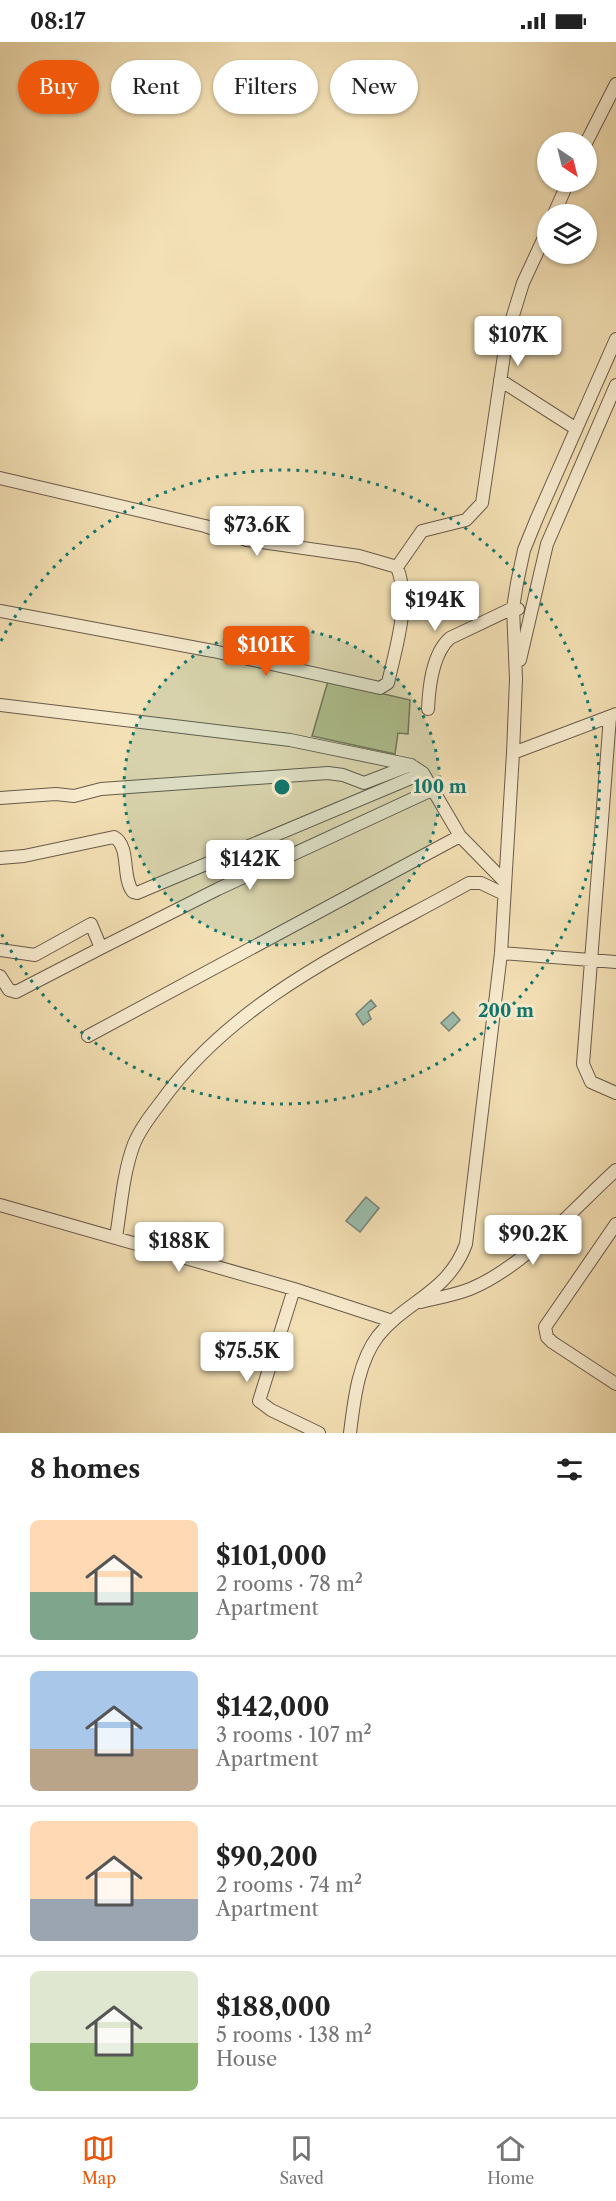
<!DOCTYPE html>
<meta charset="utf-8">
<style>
body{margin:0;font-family:"Libre Caslon Text",serif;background:#f2f2f2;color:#222;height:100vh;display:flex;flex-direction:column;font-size:22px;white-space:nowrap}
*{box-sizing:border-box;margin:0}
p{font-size:20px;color:#767676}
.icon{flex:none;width:33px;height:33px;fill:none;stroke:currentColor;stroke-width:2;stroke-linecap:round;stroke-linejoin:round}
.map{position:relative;height:1391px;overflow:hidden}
.panel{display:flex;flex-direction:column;background:#fff;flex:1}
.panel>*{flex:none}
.guide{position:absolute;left:18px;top:18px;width:580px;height:54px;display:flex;gap:12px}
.needle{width:39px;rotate:145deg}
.buttons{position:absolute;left:537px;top:90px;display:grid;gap:12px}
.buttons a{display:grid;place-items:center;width:60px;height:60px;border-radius:50%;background:#fff;box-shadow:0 2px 4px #0004;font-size:30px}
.price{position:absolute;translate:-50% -51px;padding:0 14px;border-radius:6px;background:#fff;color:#222;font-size:20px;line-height:39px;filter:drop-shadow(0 2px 3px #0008)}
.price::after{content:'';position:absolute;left:50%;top:36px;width:18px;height:14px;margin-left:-9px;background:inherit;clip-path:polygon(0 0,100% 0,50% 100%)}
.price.active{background:#ea580c;color:#fff}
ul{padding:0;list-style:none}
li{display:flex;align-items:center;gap:18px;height:150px;padding:0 30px}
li+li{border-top:2px solid #e0e0e0}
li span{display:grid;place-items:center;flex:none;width:168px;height:120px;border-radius:9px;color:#555}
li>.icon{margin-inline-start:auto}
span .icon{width:72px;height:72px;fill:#fffc;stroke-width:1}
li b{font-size:26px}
h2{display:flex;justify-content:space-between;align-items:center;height:72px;padding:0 30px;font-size:26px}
.pill{padding:0 21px;border-radius:27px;background:#fff;box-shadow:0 2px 4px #0004;font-size:21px;line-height:54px}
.pill.active{background:#ea580c;color:#fff}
.status{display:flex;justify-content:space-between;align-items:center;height:42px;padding:0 30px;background:#fff;direction:ltr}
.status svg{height:16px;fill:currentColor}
.dock{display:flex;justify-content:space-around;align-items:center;height:84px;border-top:2px solid #e0e0e0;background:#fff;font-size:16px;color:#767676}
.dock a{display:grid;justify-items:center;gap:3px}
.dock .active{color:#ea580c}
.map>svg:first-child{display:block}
.green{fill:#bfc18a;stroke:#7e7759;stroke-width:1.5}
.water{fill:#9bbdad;stroke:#758378;stroke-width:1.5}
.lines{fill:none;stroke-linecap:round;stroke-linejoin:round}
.minor-casing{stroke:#6a5a4b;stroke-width:14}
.minor{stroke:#f7ebce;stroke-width:12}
.ring{fill:none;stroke:#0f766e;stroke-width:3;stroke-dasharray:3 6}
.centre{fill:#0f766e;stroke:#f7ebce;stroke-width:3}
.ring-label{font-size:18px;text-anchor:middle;font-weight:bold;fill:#0f766e;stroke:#f7ebce;stroke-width:6;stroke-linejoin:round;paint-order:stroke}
</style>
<div class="status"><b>08:17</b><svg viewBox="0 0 49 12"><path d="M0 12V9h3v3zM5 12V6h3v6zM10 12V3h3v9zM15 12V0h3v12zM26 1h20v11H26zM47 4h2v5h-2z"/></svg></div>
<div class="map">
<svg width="616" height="1391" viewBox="0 0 616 1391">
<rect width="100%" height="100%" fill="#f3e0b4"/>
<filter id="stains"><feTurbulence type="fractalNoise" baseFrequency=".00333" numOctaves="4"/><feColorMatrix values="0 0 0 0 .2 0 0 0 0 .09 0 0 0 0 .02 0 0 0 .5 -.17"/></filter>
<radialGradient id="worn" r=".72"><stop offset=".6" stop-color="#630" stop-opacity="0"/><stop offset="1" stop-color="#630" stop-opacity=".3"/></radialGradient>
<!-- green -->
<path class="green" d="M328 639 410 658 408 692 398 691 395 712 312 694Z"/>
<!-- water -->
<path class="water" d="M371 958 376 964 368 970 371 977 363 983 356 972Z
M453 970 460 978 449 989 441 981Z
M366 1155 379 1166 360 1190 346 1179Z"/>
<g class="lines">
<defs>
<path id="minor" d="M586 101 616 42
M554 172 568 140
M500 338 575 386
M0 436 205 484 247 498 359 514 397 525 422 489 466 478 482 461 507 293 523 241 548 187
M0 569 213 609 380 646 388 641C396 604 411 561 397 525
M520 618 547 502 616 343
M0 663 290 698 411 723 423 731 460 794 505 840
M428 667C429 645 432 612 450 596L513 566 518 567
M610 675 583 1022 591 1040 616 1051
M513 711 616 672
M0 756 56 752 74 754 101 747 328 731 343 733 364 741 411 723
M0 816 24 814 114 795C131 805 121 835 133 850L137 851 423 731
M0 908 35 913 91 882 101 906 218 847 434 747
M501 911 616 920
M0 934 9 948 16 950 101 906
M88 994 460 794
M0 1163 294 1247 392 1279
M616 1182 545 1285 547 1295 552 1300 616 1342
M116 1195C121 1165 123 1131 134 1102 140 1087 151 1073 161 1060 236 955 360 902 469 841H481L504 852
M294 1247 259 1359 271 1368 319 1391
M421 1260C437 1256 455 1253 470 1247 524 1225 573 1167 616 1128
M350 1391C354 1359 358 1320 378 1294 407 1258 448 1251 466 1202L501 911 513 711 516 637 513 566 517 541 524 508 537 476 616 297"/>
</defs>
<!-- minor casing -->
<use href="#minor" class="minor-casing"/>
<!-- minor -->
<use href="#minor" class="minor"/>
</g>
<!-- distance rings -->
<circle cx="282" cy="745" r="158" fill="#0f766e" fill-opacity=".12"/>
<g class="ring">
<circle cx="282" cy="745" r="158"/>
<path d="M1 599A317 317 0 1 1 1 891"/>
</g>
<circle cx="282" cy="745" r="9" class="centre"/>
<g class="ring-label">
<text x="440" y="751">100 m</text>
<text x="506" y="975">200 m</text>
</g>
<rect width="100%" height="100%" filter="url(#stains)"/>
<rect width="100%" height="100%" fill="url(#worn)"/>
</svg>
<div class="buttons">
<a><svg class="needle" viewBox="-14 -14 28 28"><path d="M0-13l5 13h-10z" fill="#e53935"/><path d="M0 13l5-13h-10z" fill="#767676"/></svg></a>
<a><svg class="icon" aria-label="layers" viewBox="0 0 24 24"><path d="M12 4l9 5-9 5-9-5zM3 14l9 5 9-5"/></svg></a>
</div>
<b class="price" style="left:518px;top:325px">$107K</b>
<b class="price" style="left:257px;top:515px">$73.6K</b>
<b class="price" style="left:435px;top:590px">$194K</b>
<b class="price active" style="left:266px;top:635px">$101K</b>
<b class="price" style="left:250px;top:849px">$142K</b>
<b class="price" style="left:533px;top:1224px">$90.2K</b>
<b class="price" style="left:179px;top:1231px">$188K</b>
<b class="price" style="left:247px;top:1341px">$75.5K</b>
<div class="guide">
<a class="pill active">Buy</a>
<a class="pill">Rent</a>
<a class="pill">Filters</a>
<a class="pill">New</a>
</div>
</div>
<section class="panel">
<h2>8 homes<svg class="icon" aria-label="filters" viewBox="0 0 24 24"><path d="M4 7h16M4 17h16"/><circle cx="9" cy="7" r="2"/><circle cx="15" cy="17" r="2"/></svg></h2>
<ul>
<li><span style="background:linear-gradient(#ffd9b3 60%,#7fa58c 0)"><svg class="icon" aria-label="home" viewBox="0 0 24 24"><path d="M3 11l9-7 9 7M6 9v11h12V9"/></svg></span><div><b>$101,000</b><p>2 rooms · 78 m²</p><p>Apartment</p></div></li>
<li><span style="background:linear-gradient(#a9c7e8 65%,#b9a48a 0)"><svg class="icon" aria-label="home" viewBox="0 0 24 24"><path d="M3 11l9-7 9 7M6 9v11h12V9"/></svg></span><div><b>$142,000</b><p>3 rooms · 107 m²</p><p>Apartment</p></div></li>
<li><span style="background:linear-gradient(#ffd9b3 65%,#9aa5b1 0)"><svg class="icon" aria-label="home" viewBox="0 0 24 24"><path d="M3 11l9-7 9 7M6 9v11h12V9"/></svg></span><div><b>$90,200</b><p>2 rooms · 74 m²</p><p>Apartment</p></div></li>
<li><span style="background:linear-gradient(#dfe7d0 60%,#8fb573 0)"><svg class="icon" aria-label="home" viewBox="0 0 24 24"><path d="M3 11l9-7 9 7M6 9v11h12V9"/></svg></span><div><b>$188,000</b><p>5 rooms · 138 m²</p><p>House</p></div></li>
</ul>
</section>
<nav class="dock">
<a class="active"><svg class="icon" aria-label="map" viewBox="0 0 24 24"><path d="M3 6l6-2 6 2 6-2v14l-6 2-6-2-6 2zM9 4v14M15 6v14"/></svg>Map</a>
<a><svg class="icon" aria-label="saved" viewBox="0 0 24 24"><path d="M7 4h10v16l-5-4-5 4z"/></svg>Saved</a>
<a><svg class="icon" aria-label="home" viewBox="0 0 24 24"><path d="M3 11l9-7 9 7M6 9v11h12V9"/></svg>Home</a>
</nav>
